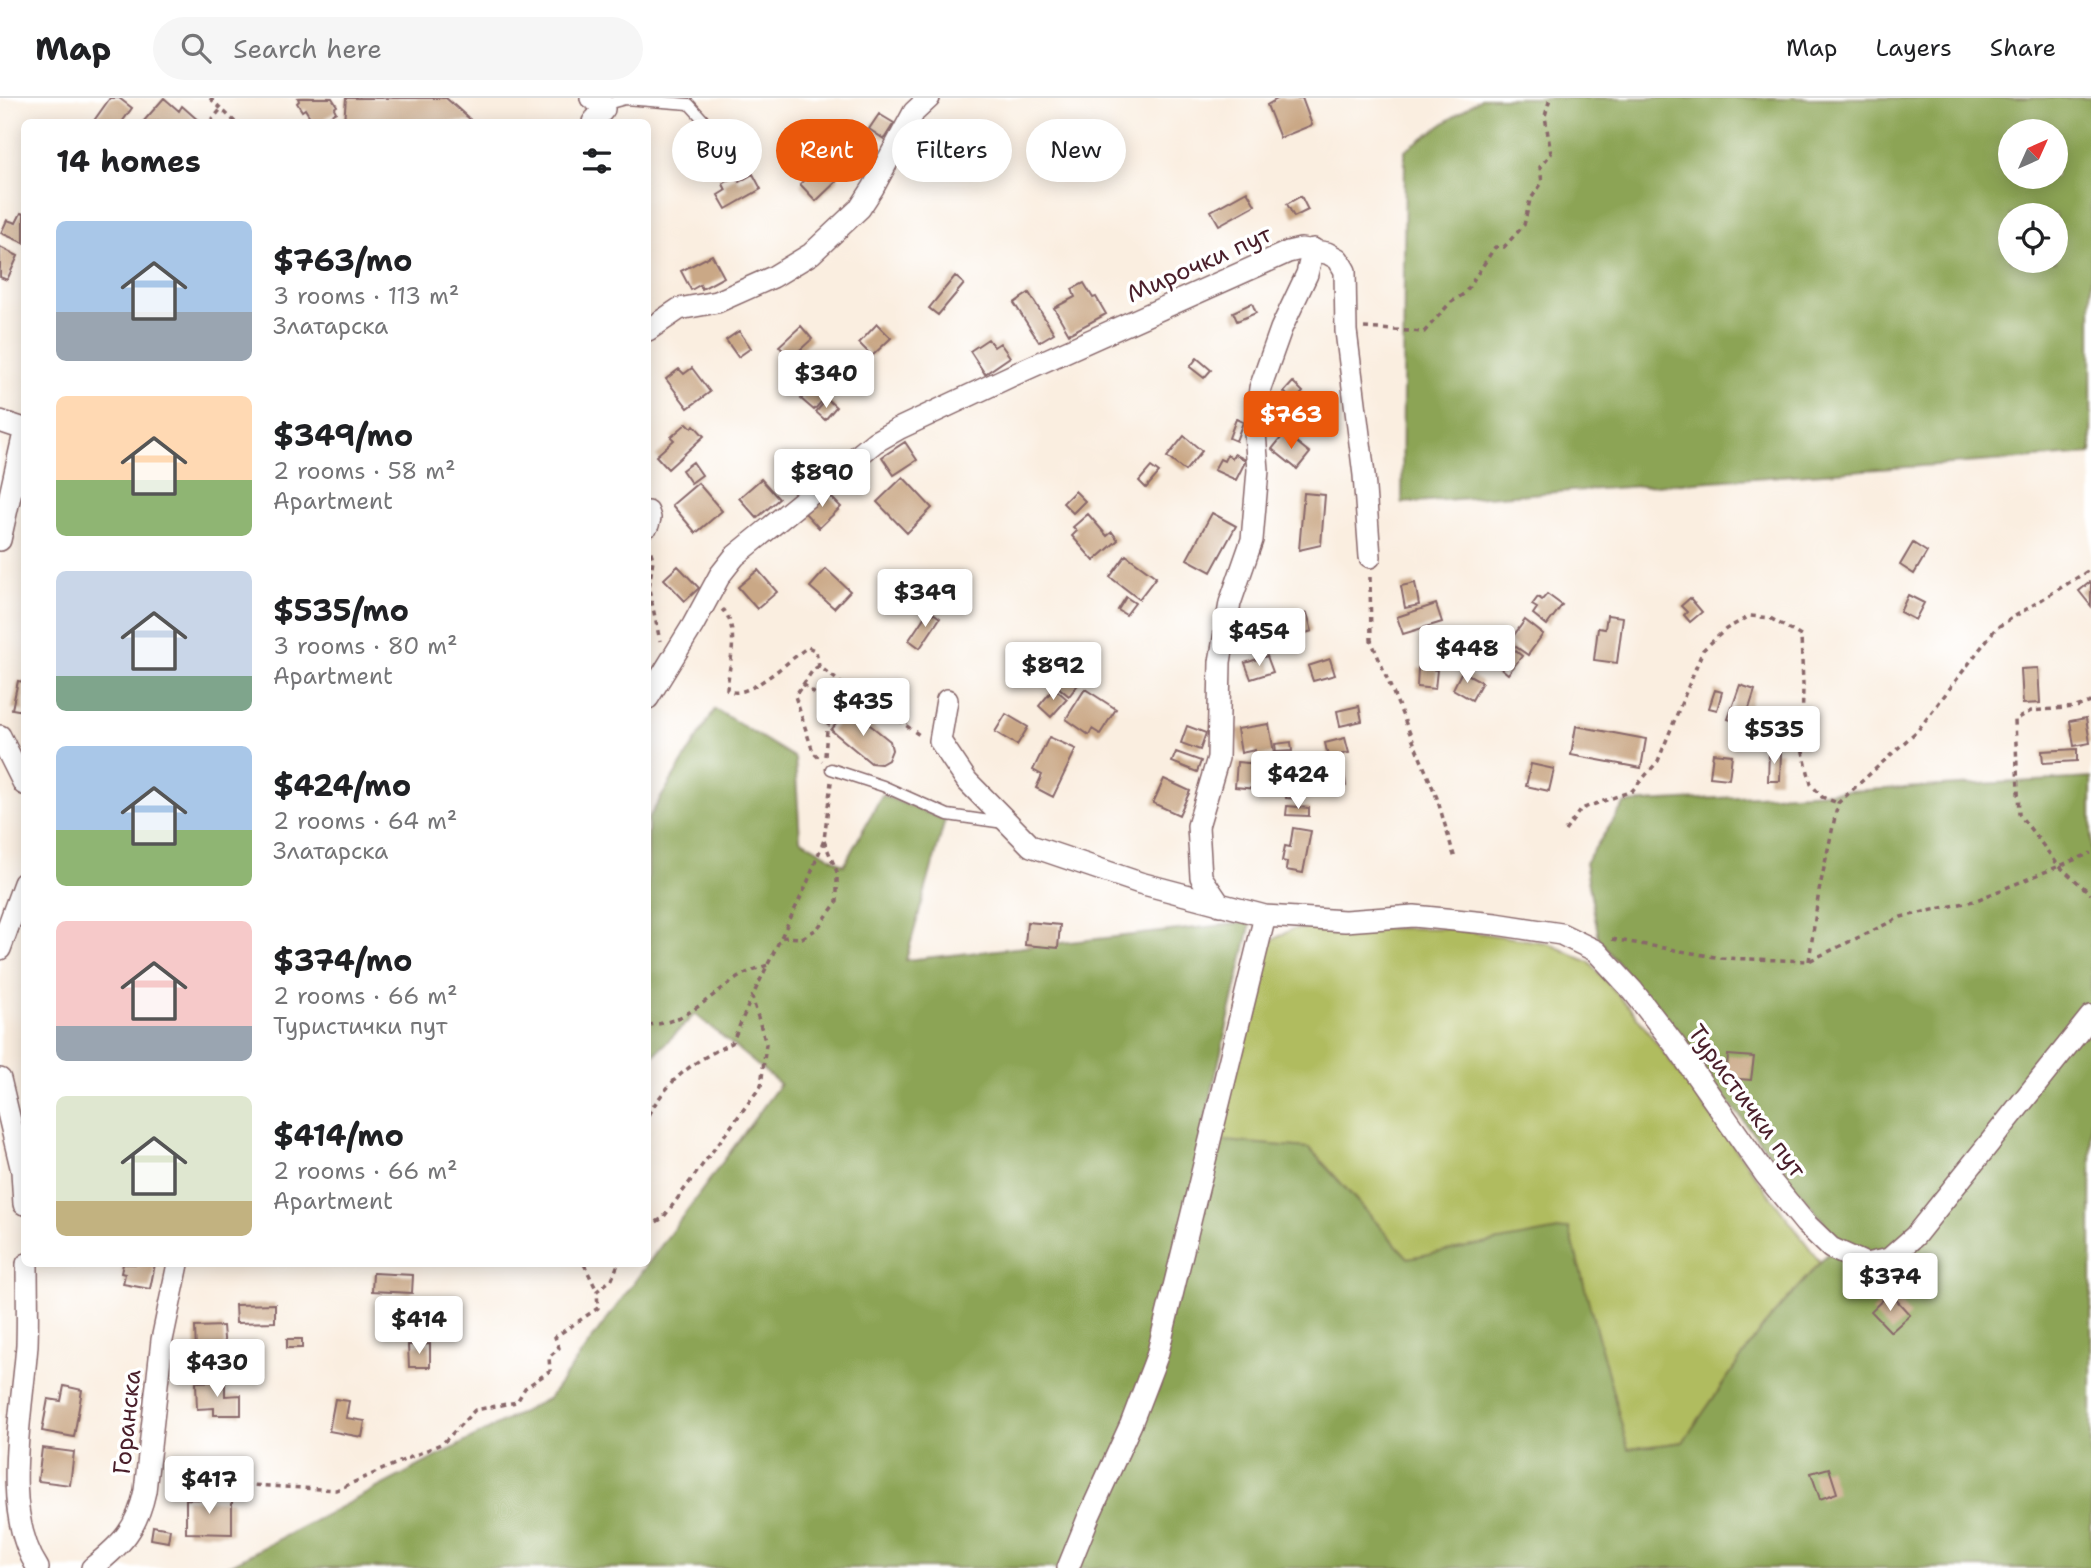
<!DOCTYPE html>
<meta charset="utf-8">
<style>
body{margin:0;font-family:"Shantell Sans",sans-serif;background:#f6f6f6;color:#202124;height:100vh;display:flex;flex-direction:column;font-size:26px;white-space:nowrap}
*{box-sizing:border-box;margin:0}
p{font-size:23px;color:#757577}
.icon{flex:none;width:38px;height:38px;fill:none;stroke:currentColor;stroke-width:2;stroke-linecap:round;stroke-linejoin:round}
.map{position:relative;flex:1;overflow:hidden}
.drawer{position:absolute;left:21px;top:21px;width:630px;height:1148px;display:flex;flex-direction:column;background:#fff;border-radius:10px;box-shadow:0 4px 18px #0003}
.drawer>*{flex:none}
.hud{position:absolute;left:672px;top:21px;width:665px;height:63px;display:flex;gap:14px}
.needle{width:46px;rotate:45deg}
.tools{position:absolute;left:1998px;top:21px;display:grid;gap:14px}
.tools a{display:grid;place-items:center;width:70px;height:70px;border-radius:50%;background:#fff;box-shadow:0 4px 18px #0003;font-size:35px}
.price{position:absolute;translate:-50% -60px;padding:0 16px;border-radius:7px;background:#fff;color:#222;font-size:23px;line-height:46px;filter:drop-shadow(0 2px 4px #0008)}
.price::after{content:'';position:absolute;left:50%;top:42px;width:21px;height:16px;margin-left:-10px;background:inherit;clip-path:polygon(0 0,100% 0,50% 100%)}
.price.on{background:#ea580c;color:#fff}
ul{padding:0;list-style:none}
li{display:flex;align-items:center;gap:21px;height:175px;padding:0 35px}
li span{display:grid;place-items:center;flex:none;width:196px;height:140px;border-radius:10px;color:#555}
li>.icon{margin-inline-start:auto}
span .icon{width:84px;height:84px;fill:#fffc;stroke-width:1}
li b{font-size:30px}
h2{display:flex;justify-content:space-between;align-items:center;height:84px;padding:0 35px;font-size:30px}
.pill{padding:0 24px;border-radius:32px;background:#fff;box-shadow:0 4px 18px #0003;font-size:24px;line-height:63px}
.pill.on{background:#ea580c;color:#fff}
header{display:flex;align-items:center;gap:42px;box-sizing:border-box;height:98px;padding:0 35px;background:#fff;border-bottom:2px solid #e0e0e0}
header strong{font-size:33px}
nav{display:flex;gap:38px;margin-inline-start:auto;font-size:24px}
.search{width:490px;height:63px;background:#f6f6f6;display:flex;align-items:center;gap:18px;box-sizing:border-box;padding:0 24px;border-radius:38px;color:#757577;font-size:26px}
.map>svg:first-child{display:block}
.green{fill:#b0bc5e;stroke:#7d6e44;stroke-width:2}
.forest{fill:#8ca455;stroke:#6b6240;stroke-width:2;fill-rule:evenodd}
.building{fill:#caa886}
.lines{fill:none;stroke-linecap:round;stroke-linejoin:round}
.lane-casing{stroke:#88676a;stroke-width:13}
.street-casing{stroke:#88676a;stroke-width:24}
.path{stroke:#88676a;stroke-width:3.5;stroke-dasharray:5 5;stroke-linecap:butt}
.lane{stroke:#fff;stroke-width:10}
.street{stroke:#fff;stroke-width:21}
.labels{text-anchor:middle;stroke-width:7;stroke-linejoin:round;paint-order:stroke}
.street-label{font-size:24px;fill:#4a1f2b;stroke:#fff}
</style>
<header>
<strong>Map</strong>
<div class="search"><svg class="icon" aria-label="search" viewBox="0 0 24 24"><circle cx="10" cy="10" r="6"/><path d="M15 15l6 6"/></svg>Search here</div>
<nav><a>Map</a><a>Layers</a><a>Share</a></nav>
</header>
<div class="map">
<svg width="2091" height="1470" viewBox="0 0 2091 1470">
<rect width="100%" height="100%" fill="#fff"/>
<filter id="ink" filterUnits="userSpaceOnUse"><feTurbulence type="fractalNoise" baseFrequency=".0143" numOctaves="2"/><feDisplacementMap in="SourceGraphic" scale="14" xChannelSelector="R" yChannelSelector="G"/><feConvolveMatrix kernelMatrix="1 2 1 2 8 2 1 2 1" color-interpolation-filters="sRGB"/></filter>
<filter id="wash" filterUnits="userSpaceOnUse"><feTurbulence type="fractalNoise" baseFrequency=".00686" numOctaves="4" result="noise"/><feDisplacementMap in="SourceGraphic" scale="28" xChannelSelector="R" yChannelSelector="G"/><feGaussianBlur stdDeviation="1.57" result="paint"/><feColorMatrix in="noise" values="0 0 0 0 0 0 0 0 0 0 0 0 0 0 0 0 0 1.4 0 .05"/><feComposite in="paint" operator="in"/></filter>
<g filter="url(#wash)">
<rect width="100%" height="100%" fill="#faeee0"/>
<!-- green -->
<path class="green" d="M1444 830 1548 845 1589 864 1634 915 1820 1164 1762 1230 1683 1344 1628 1351 1569 1131 1408 1160 1310 1050 1215 1043 1263 848 1292 831Z"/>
<!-- forest -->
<path class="forest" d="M1481 0H2091V356L1402 405 1405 52ZM2011 33H2056V79H2011ZM2011 117H2056V163H2011Z
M715 611 795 660 800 741 844 767 882 697 945 722 906 862 1251 824 1201 1041 1309 1050 1408 1160 1569 1130 1628 1351 1683 1344 1762 1230 1839 1143 1599 841 1585 765 1625 705 2091 680V1470H224L549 1300 780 986 695 916 648 963V721Z"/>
<g id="blocks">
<!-- building -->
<path class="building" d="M110 0H119L132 10 122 24H93Z
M164 0 179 13 182 8 199 23 143 24Z
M298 0H332L337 8 334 10 336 14 319 24H313L305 11 302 13 297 5 299 3Z
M346 0H446L473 24H344Z
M1279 0H1302L1312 27 1280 40 1267 7Z
M879 16 894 25 884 41 869 31Z
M851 31 862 39 844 68 832 60Z
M823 64 839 81 816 103 800 86Z
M753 76 761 91 726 111 718 97 726 92 723 86 736 78 739 84Z
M1247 93 1255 107 1219 127 1211 113Z
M1301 98 1308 112 1294 119 1287 106Z
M21 115 24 116V145L1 135 7 122 16 125Z
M0 149 18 158 7 182 0 179Z
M712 157 724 179 702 191 700 187 691 192 681 173Z
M955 178 964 186 938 217 929 210Z
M1084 185 1093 200 1096 199 1106 216 1069 236 1054 210 1075 199 1072 191Z
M1029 195 1054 235 1039 244 1014 205Z
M1252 205 1256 215 1237 223 1233 214Z
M877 226 891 240 872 258 859 245Z
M801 228 812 241 790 261 779 248Z
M739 233 751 250 738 259 726 242Z
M988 241 994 249 1000 245 1010 259 985 276 970 253Z
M1197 260 1211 272 1204 280 1190 269Z
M692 270 710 294 688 310 666 281 679 271 684 276Z
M1293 284 1303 294 1294 304 1284 294Z
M810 291 823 302 814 312 801 301Z
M827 301 836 309 825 322 816 314Z
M1236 321 1243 324 1236 343 1229 340Z
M687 325 692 330 694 327 704 338 668 371 656 358 674 342 671 339Z
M1285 335 1310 355 1297 371 1272 351Z
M1184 338 1202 353 1185 373 1167 359Z
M905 344 917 362 894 377 882 359Z
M1234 356 1246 362 1236 382 1214 372 1220 361 1224 363 1227 357 1232 360Z
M693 364 702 377 691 385 682 372Z
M1151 369 1159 375 1146 390 1139 383Z
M903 379 932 410 907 435 877 404Z
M761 381 779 401 757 420 739 400Z
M698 385 722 413 696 435 672 407Z
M824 392 841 409 819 430 803 413Z
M1075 393 1085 403 1073 415 1063 405Z
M1304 395 1325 397 1321 447 1299 452Z
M1212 415 1236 428 1211 474 1187 461Z
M1088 416 1107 438 1112 434 1118 442 1094 463 1072 438 1077 433 1073 429Z
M1913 445 1927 454 1914 476 1900 467Z
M1126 457 1156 479 1139 501 1110 479Z
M678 468 699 490 685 503 664 481Z
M826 471 850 493 834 510 810 489Z
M758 472 777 494 757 511 738 489Z
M2090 484 2091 486V508L2079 493Z
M1415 485 1419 507 1405 510 1401 488Z
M1547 496 1562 507 1547 527 1533 516 1537 510 1532 507 1538 499 1542 502Z
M1908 497 1924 505 1915 522 1900 514Z
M1126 499 1135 505 1126 517 1118 512Z
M1690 500 1702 514 1690 524 1684 517 1687 514 1681 508Z
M1436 506 1442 524 1403 536 1397 519Z
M929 512 940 520 920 550 909 542Z
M1307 515 1312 533 1299 537 1294 519Z
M1607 517 1623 519 1617 565 1594 562 1598 530 1605 531Z
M1525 522 1543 536 1528 557 1509 544Z
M1507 546 1522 558 1508 576 1497 567 1500 563 1496 560Z
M1267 558 1273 574 1251 581 1245 565Z
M1330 561 1335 577 1313 583 1308 568Z
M1064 563 1084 579 1069 598 1046 579 1055 568 1058 571Z
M1418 570 1437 572 1435 591 1417 589Z
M2038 570 2040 605 2023 606 2021 571Z
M1462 573 1482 584 1472 602 1453 591Z
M18 583 24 584V613L12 611Z
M1740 587 1755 592 1744 626 1728 621Z
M1054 590 1067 601 1051 619 1039 608Z
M1085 591 1116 611 1100 636 1092 631 1089 637 1066 621Z
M1715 592 1722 594 1717 612 1709 610Z
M1359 608 1362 623 1340 628 1337 613Z
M849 610 890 643 892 652 888 662 881 666 871 665 831 632Z
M1006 616 1028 629 1017 647 995 634Z
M2086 620 2090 645 2074 648 2070 623Z
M1269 626 1274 655 1255 659V652L1241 655 1237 631Z
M1187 628 1206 635 1200 652 1181 645Z
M1576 628 1646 641 1641 670 1571 657Z
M1049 639 1076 651 1053 699 1036 690 1042 677 1033 672Z
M1345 640 1349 655 1342 656 1343 665 1330 667 1325 645Z
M1291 644 1292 653 1276 654 1275 646Z
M2077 651V663L2043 665 2042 653Z
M1176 654 1201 663 1197 674 1172 664Z
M1769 654H1781L1780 683H1768Z
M1713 655 1732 657 1729 681 1710 679Z
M1237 664 1269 667 1267 692 1235 689Z
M1531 666 1554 671 1549 693 1526 688Z
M1344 672 1346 688 1323 691 1321 675Z
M1164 681 1190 693 1179 717 1153 705Z
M1287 686 1304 687 1303 701 1286 700Z
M1287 708 1309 710V718L1286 717Z
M1293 730 1311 733 1303 775 1286 772 1287 764 1282 763 1285 748 1290 749Z
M1027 824 1060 827 1058 850 1025 847Z
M1728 957 1754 959 1751 982 1726 980Z
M123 1166H155L150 1191 123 1186 125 1176 121 1175Z
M373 1175 413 1177 412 1195 372 1193Z
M1890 1195 1910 1217 1891 1234 1871 1213Z
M275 1206V1224L236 1225 235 1207Z
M223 1228 225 1253 196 1254 195 1229Z
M287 1241H302V1250H287Z
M430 1246V1269H409L408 1247Z
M225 1283V1298L241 1297V1317H214V1310L197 1311 196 1284Z
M64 1288 82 1292 74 1339 42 1333 48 1301 61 1303Z
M335 1301 349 1303 346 1320 365 1323 362 1339 329 1333Z
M42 1350 74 1354 70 1387 38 1383Z
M1829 1370 1837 1395 1820 1401 1811 1375Z
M186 1401 232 1402V1436L186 1435Z
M153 1428 170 1431 168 1444 151 1441Z"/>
</g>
</g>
<g filter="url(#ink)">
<use href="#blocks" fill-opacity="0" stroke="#88676a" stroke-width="2"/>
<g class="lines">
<defs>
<path id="lane" d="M603 7 625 1 689 6 719 39
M831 671 883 688 948 717 1004 725"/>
<path id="street" d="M591 0 603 7 604 11 593 24
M648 232 679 211 717 204 773 179 811 156 860 110 873 90 914 14 929 0
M0 323 24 331
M648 414 650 420 648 427
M0 442 24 335
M648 600 693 527 720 477 735 458 875 344 898 331 1011 278 1288 154 1301 151 1327 155 1338 161 1345 173 1346 233 1364 377 1370 459
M947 602 940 643 967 683 1031 748 1140 785 1265 818 1345 823 1414 818 1496 826 1561 836 1596 853 1633 893 1675 947 1765 1076 1805 1125 1831 1150 1866 1166 1889 1161 1915 1138 2091 918
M0 638 24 686
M1220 807 1201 779 1198 728 1218 660 1220 564 1230 505 1252 442 1258 372 1255 335 1260 290 1281 231 1307 176 1313 151
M0 851 24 785
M0 981 22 1073 24 1106
M27 1166C27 1192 28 1220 27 1247 22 1317 0 1413 38 1470
M92 1470C122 1446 137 1431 145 1393L162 1242 178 1166
M1068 1470 1089 1418 1131 1326 1157 1258 1265 818"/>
</defs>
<!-- lane casing -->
<use href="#lane" class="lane-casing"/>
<!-- street casing -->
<use href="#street" class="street-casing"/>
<!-- path -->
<path class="path" d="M210 0 235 24
M210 24 221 11
M1364 230 1424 234 1450 205 1465 195 1495 149H1504L1524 127 1530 102 1542 85 1540 69 1551 56 1545 18 1550 0
M648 444 653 461 649 491 660 543
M1370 479 1371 542 1437 700 1455 761
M722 514 724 512C740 535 729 565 727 591 744 607 792 559 808 549L816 553 819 568 841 585 859 593 922 639
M819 568 813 572 795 598 813 654 822 663
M803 586 833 611
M2091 604 2076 609 2031 613 2015 622 2019 716 2058 767 2091 796
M825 658 827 632 833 611 858 593
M1565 733 1581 711 1632 693 1658 663 1703 552 1726 531 1750 518 1770 520 1801 538 1803 586 1802 650 1811 686 1822 699 1838 705
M782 839 802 840 817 831 837 804V774L824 743
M1612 841 1721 860 1809 863 1901 819 1974 803 2091 755
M1809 863 1819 793 1838 705 1918 632 1996 530 2091 471
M648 927C692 925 712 892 748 874 754 871 762 869 768 867
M648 1017C671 979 692 964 732 945L751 901
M648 1129 663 1120 761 988 766 946 752 899 806 788 824 742 831 684
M584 1166 597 1193
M165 1392 235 1386 336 1392 443 1345 475 1312 517 1304 525 1290 550 1273 549 1259 559 1250 555 1239 598 1210 597 1193 612 1181 618 1166"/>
<!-- lane -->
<use href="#lane" class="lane"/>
<!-- street -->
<use href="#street" class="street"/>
</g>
</g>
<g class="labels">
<!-- street labels -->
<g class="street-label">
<text transform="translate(1199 166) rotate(-24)" y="8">Мирочки пут</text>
<text transform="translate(1747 1003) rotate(54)" y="8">Туристички пут</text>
<text transform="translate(127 1324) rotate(-84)" y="8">Горанска</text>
</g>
</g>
</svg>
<div class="tools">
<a><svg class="needle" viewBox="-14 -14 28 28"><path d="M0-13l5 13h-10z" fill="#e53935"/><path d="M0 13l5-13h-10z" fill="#757577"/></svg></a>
<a><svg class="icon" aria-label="locate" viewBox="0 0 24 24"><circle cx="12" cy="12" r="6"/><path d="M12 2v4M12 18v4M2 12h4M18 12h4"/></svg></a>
</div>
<b class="price" style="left:826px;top:312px">$340</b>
<b class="price on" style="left:1291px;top:353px">$763</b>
<b class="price" style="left:822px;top:411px">$890</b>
<b class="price" style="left:925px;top:531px">$349</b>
<b class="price" style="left:1259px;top:570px">$454</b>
<b class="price" style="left:1467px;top:587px">$448</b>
<b class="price" style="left:1053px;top:604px">$892</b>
<b class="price" style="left:863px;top:640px">$435</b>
<b class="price" style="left:1774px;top:668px">$535</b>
<b class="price" style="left:1298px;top:713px">$424</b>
<b class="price" style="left:1890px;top:1215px">$374</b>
<b class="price" style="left:419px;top:1258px">$414</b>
<b class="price" style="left:217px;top:1301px">$430</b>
<b class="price" style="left:209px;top:1418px">$417</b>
<div class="hud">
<a class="pill">Buy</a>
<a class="pill on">Rent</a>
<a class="pill">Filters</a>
<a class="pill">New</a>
</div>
<section class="drawer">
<h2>14 homes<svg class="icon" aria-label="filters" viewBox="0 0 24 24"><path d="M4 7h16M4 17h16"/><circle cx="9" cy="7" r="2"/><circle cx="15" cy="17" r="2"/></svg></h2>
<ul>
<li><span style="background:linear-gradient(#a9c7e8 65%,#9aa5b1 0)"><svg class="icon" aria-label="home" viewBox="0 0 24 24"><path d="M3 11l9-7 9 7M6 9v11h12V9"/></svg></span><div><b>$763/mo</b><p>3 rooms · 113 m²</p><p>Златарска</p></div></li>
<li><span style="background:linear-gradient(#ffd9b3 60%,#8fb573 0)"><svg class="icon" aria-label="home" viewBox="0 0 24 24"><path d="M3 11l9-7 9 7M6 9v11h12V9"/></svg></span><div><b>$349/mo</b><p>2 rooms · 58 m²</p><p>Apartment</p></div></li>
<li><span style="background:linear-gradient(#c9d6e8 75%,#7fa58c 0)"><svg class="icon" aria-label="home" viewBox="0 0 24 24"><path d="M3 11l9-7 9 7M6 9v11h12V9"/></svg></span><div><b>$535/mo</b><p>3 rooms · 80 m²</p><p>Apartment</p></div></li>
<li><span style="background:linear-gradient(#a9c7e8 60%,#8fb573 0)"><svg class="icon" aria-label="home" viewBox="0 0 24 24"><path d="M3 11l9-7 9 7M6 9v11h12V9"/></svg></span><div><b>$424/mo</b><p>2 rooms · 64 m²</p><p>Златарска</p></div></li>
<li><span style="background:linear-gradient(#f6c9c9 75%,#9aa5b1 0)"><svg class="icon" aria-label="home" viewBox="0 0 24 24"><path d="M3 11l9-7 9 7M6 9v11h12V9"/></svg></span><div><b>$374/mo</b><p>2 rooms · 66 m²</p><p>Туристички пут</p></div></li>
<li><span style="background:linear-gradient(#dfe7d0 75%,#c2b280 0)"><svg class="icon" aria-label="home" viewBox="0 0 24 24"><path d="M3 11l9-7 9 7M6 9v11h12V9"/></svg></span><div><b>$414/mo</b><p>2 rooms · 66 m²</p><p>Apartment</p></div></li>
</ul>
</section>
</div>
